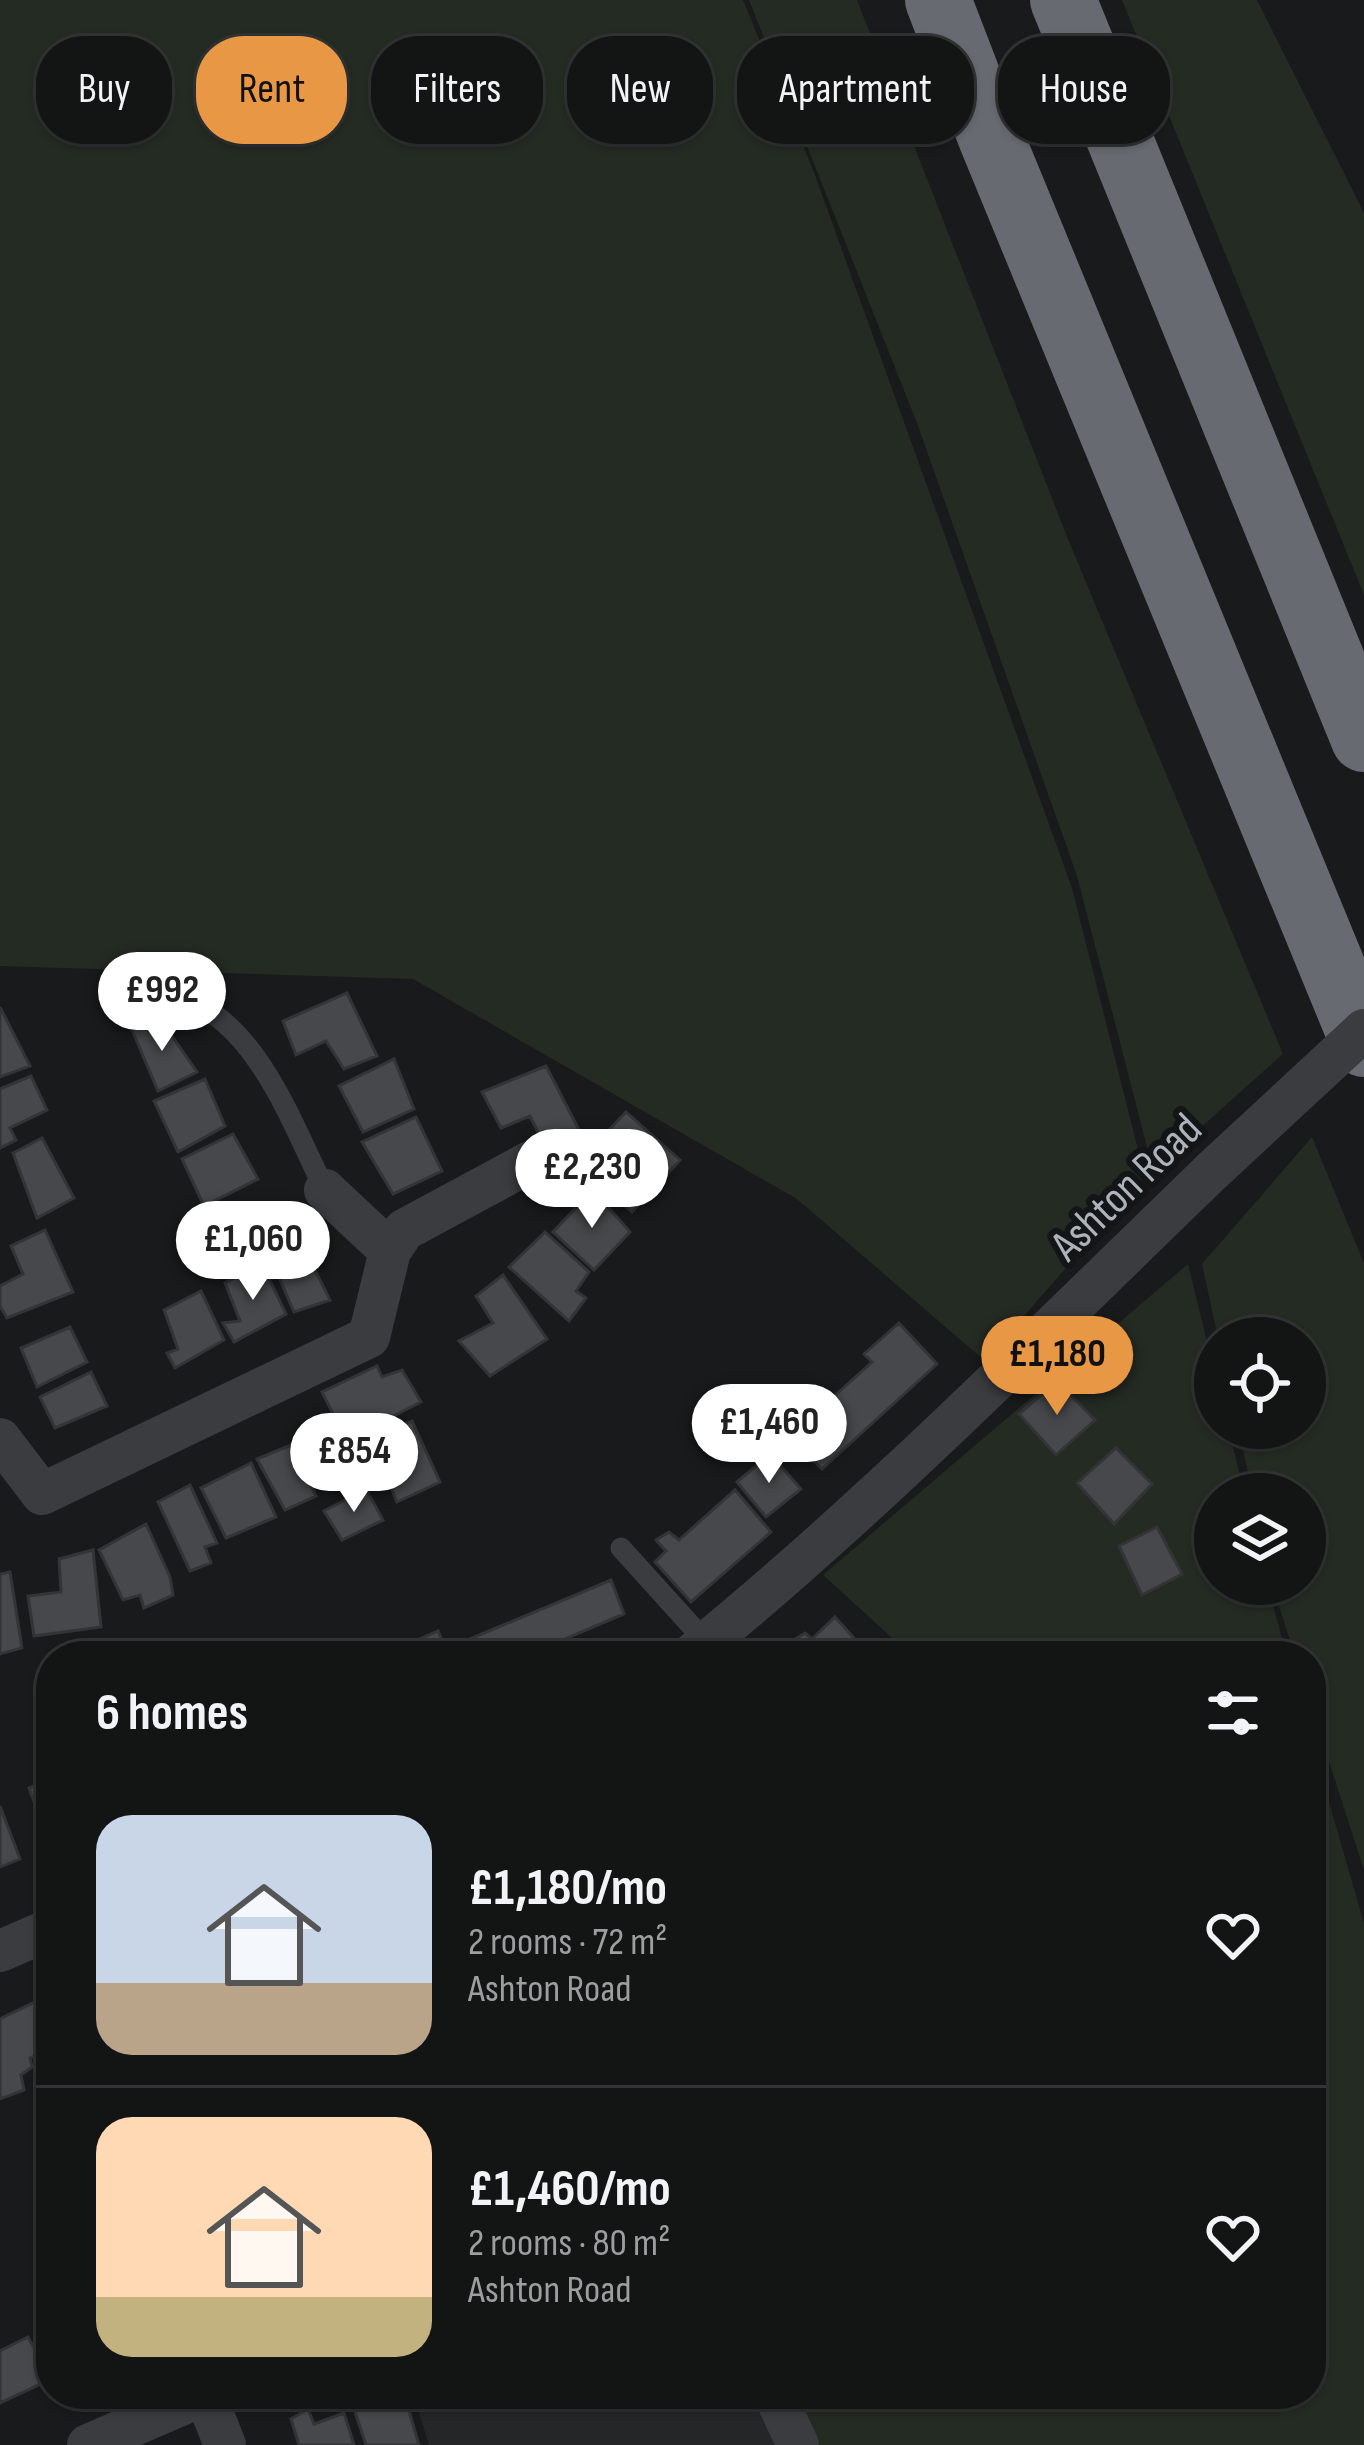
<!DOCTYPE html>
<meta charset="utf-8">
<style>
body{margin:0;font-family:"Sofia Sans Condensed",sans-serif;background:#1c1d1d;color:#f1f3f6;height:100vh;display:flex;flex-direction:column;font-size:45px;white-space:nowrap}
*{box-sizing:border-box;margin:0}
p{font-size:39px;color:#9d9ea0}
.icon{flex:none;width:66px;height:66px;fill:none;stroke:currentColor;stroke-width:2;stroke-linecap:round;stroke-linejoin:round}
.map{position:relative;flex:1;overflow:hidden}
.sheet{position:absolute;left:36px;top:1641px;width:1290px;height:768px;display:flex;flex-direction:column;background:#131414;border-radius:48px;box-shadow:0 3px 9px #0004,0 0 0 3px #323334}
.sheet>*{flex:none}
.top-card{position:absolute;left:36px;top:36px;width:1293px;height:108px;display:flex;gap:24px}
.tools{position:absolute;left:1194px;top:1317px;display:grid;gap:24px}
.tools a{display:grid;place-items:center;width:132px;height:132px;border-radius:50%;background:#131414;box-shadow:0 3px 9px #0004,0 0 0 3px #323334;font-size:60px}
.price{position:absolute;translate:-50% -102px;padding:0 27px;border-radius:42px;background:#fff;color:#222;font-size:39px;line-height:78px;filter:drop-shadow(0 3px 6px #0008)}
.price::after{content:'';position:absolute;left:50%;top:72px;width:36px;height:27px;margin-left:-18px;background:inherit;clip-path:polygon(0 0,100% 0,50% 100%)}
.price.on{background:#e89845;color:#111}
ul{padding:0;list-style:none}
li{display:flex;align-items:center;gap:36px;height:300px;padding:0 60px}
li+li{border-top:3px solid #323334}
li span{display:grid;place-items:center;flex:none;width:336px;height:240px;border-radius:36px;color:#555}
li>.icon{margin-inline-start:auto}
span .icon{width:144px;height:144px;fill:#fffc;stroke-width:1}
li b{font-size:51px}
h2{display:flex;justify-content:space-between;align-items:center;height:144px;padding:0 60px;font-size:51px}
.chip{padding:0 42px;border-radius:48px;background:#131414;box-shadow:0 3px 9px #0004,0 0 0 3px #323334;font-size:42px;line-height:108px}
.chip.on{background:#e89845;color:#111}
.map>svg:first-child{display:block}
.built{fill:#252628}
.green{fill:#242b23}
.building{fill:#47484b;stroke:#343437;stroke-width:3}
.lines{fill:none;stroke-linecap:round;stroke-linejoin:round}
.service{stroke:#3b3c40;stroke-width:21}
.minor{stroke:#3b3c40;stroke-width:42}
.motorway{stroke:#676b71;stroke-width:66}
.minor-bridge{stroke:#3b3c40;stroke-width:42}
.labels{text-anchor:middle;stroke-width:12;stroke-linejoin:round;paint-order:stroke}
.street-label{font-size:45px;fill:#adb3ba;stroke:#141517}
</style>
<div class="map">
<svg width="1364" height="2445" viewBox="0 0 1364 2445">
<rect width="100%" height="100%" fill="#191a1b"/>
<!-- built -->
<path class="built" d="M413 2394H758L782 2445H429Z"/>
<!-- green -->
<path class="green" d="M0 0H743L815 175 1072 888 1145 1177 985 1361 797 1199 413 979 0 966Z
M749 0H857L1070 544 1283 1054 1153 1170 1077 876 917 423Z
M1122 0H1257L1364 213V595Z
M1312 1137 1364 1263V1870L1311 1706V1656H1295L1272 1584H1305V1494H1253L1238 1428H1305V1338H1218L1202 1264Z
M1188 1264 1215 1374V1428H1228L1245 1494H1215V1584H1267L1287 1656H912L823 1575Z
M1311 1740 1364 1923V2445H782L758 2394H1311Z"/>
<!-- building -->
<path class="building" d="M103 981 139 982 138 1015H108Z
M347 993 377 1056 344 1069 326 1041 296 1055 283 1021Z
M0 1007 30 1066 0 1077Z
M158 1016 197 1072 158 1091 132 1030Z
M394 1059 414 1109 363 1132 339 1086Z
M546 1066 579 1130 546 1148 530 1116 501 1128 482 1092Z
M31 1076 47 1110 10 1128 16 1140 0 1148V1089Z
M205 1079 225 1126 178 1152 154 1101Z
M626 1112 680 1160 632 1212 601 1185 627 1162 603 1136Z
M416 1117 442 1171 393 1194 362 1142Z
M233 1134 258 1179 204 1206 182 1159Z
M42 1138 74 1198 37 1218 13 1153Z
M593 1190 630 1232 594 1270 553 1232Z
M45 1230 73 1292 7 1318 0 1306V1286L23 1274 11 1246Z
M545 1232 589 1272 576 1291 586 1298 569 1321 509 1267Z
M303 1246 330 1300 294 1312 271 1259Z
M262 1264 286 1314 234 1342 223 1323 240 1321 225 1283Z
M503 1275 547 1339 490 1376 459 1341 493 1323 476 1296Z
M201 1291 224 1340 175 1368 167 1353 178 1349 164 1310Z
M899 1323 937 1364 822 1469 779 1426 819 1388 831 1399 872 1362 864 1354Z
M70 1327 87 1362 37 1387 21 1348Z
M377 1366 382 1377 402 1370 421 1402 346 1440 322 1392Z
M91 1372 107 1406 55 1428 40 1397Z
M1057 1381 1095 1420 1056 1455 1019 1414Z
M412 1421 440 1482 397 1502 384 1471 391 1467 376 1437Z
M291 1445 316 1496 285 1510 257 1459Z
M1116 1448 1152 1484 1114 1524 1077 1483Z
M770 1454 801 1489 766 1517 737 1482Z
M251 1463 276 1517 226 1538 201 1488Z
M190 1485 217 1543 205 1547 211 1563 190 1571 158 1502Z
M366 1489 383 1520 342 1540 324 1511Z
M735 1490 771 1532 691 1602 655 1562 666 1551 656 1540 669 1532 679 1540Z
M146 1524 170 1577 173 1595 144 1608 140 1595 123 1600 99 1550Z
M1157 1527 1182 1574 1142 1595 1119 1546Z
M93 1550 101 1627 34 1636 28 1596 61 1592 59 1559Z
M10 1572 22 1648 0 1654V1574Z
M611 1580 624 1614 525 1656H420L413 1642 438 1631 446 1649Z
M835 1617 870 1656H793L795 1655 787 1644 805 1633 812 1639Z
M51 1779V1845H50L29 1788Z
M0 1806 20 1859 0 1867Z
M51 1994V2048L30 2058 32 2067 21 2075 24 2090 0 2099V2019Z
M28 2337 51 2379 0 2403V2351Z
M362 2394H371L376 2404 405 2397 419 2445H366L350 2397Z
M308 2409 314 2424 344 2413 354 2445H299L291 2419Z"/>
<g class="lines">
<!-- service -->
<path class="service" d="M141 994C153 995 167 995 179 998 255 1017 293 1126 325 1190
M621 1548 706 1642"/>
<!-- minor -->
<path class="minor" d="M390 1251 404 1230 530 1162
M0 1439 42 1494 369 1337 390 1251 325 1190
M690 1656C874 1506 1041 1336 1212 1171
M0 1951 51 1929
M205 2394 225 2445
M774 2394 798 2445
M88 2445 206 2394"/>
<!-- motorway -->
<path class="motorway" d="M938 0 992 140 1364 1044
M1063 0 1364 739"/>
<!-- minor-bridge -->
<path class="minor-bridge" d="M1212 1171 1364 1030"/>
</g>
<g class="labels">
<!-- street labels -->
<g class="street-label">
<text transform="translate(1125 1186) rotate(-44)" y="16">Ashton Road</text>
</g>
</g>
</svg>
<div class="tools">
<a><svg class="icon" aria-label="locate" viewBox="0 0 24 24"><circle cx="12" cy="12" r="6"/><path d="M12 2v4M12 18v4M2 12h4M18 12h4"/></svg></a>
<a><svg class="icon" aria-label="layers" viewBox="0 0 24 24"><path d="M12 4l9 5-9 5-9-5zM3 14l9 5 9-5"/></svg></a>
</div>
<b class="price" style="left:162px;top:1054px">£992</b>
<b class="price" style="left:592px;top:1231px">£2,230</b>
<b class="price" style="left:253px;top:1303px">£1,060</b>
<b class="price on" style="left:1057px;top:1418px">£1,180</b>
<b class="price" style="left:769px;top:1486px">£1,460</b>
<b class="price" style="left:354px;top:1515px">£854</b>
<div class="top-card">
<a class="chip">Buy</a>
<a class="chip on">Rent</a>
<a class="chip">Filters</a>
<a class="chip">New</a>
<a class="chip">Apartment</a>
<a class="chip">House</a>
</div>
<section class="sheet">
<h2>6 homes<svg class="icon" aria-label="filters" viewBox="0 0 24 24"><path d="M4 7h16M4 17h16"/><circle cx="9" cy="7" r="2"/><circle cx="15" cy="17" r="2"/></svg></h2>
<ul>
<li><span style="background:linear-gradient(#c9d6e8 70%,#b9a48a 0)"><svg class="icon" aria-label="home" viewBox="0 0 24 24"><path d="M3 11l9-7 9 7M6 9v11h12V9"/></svg></span><div><b>£1,180/mo</b><p>2 rooms · 72 m²</p><p>Ashton Road</p></div><svg class="icon" aria-label="heart" viewBox="0 0 24 24"><path d="M12 20l-8-8c-3-5 5-10 8-4 3-6 11-1 8 4z"/></svg></li>
<li><span style="background:linear-gradient(#ffd9b3 75%,#c2b280 0)"><svg class="icon" aria-label="home" viewBox="0 0 24 24"><path d="M3 11l9-7 9 7M6 9v11h12V9"/></svg></span><div><b>£1,460/mo</b><p>2 rooms · 80 m²</p><p>Ashton Road</p></div><svg class="icon" aria-label="heart" viewBox="0 0 24 24"><path d="M12 20l-8-8c-3-5 5-10 8-4 3-6 11-1 8 4z"/></svg></li>
</ul>
</section>
</div>
